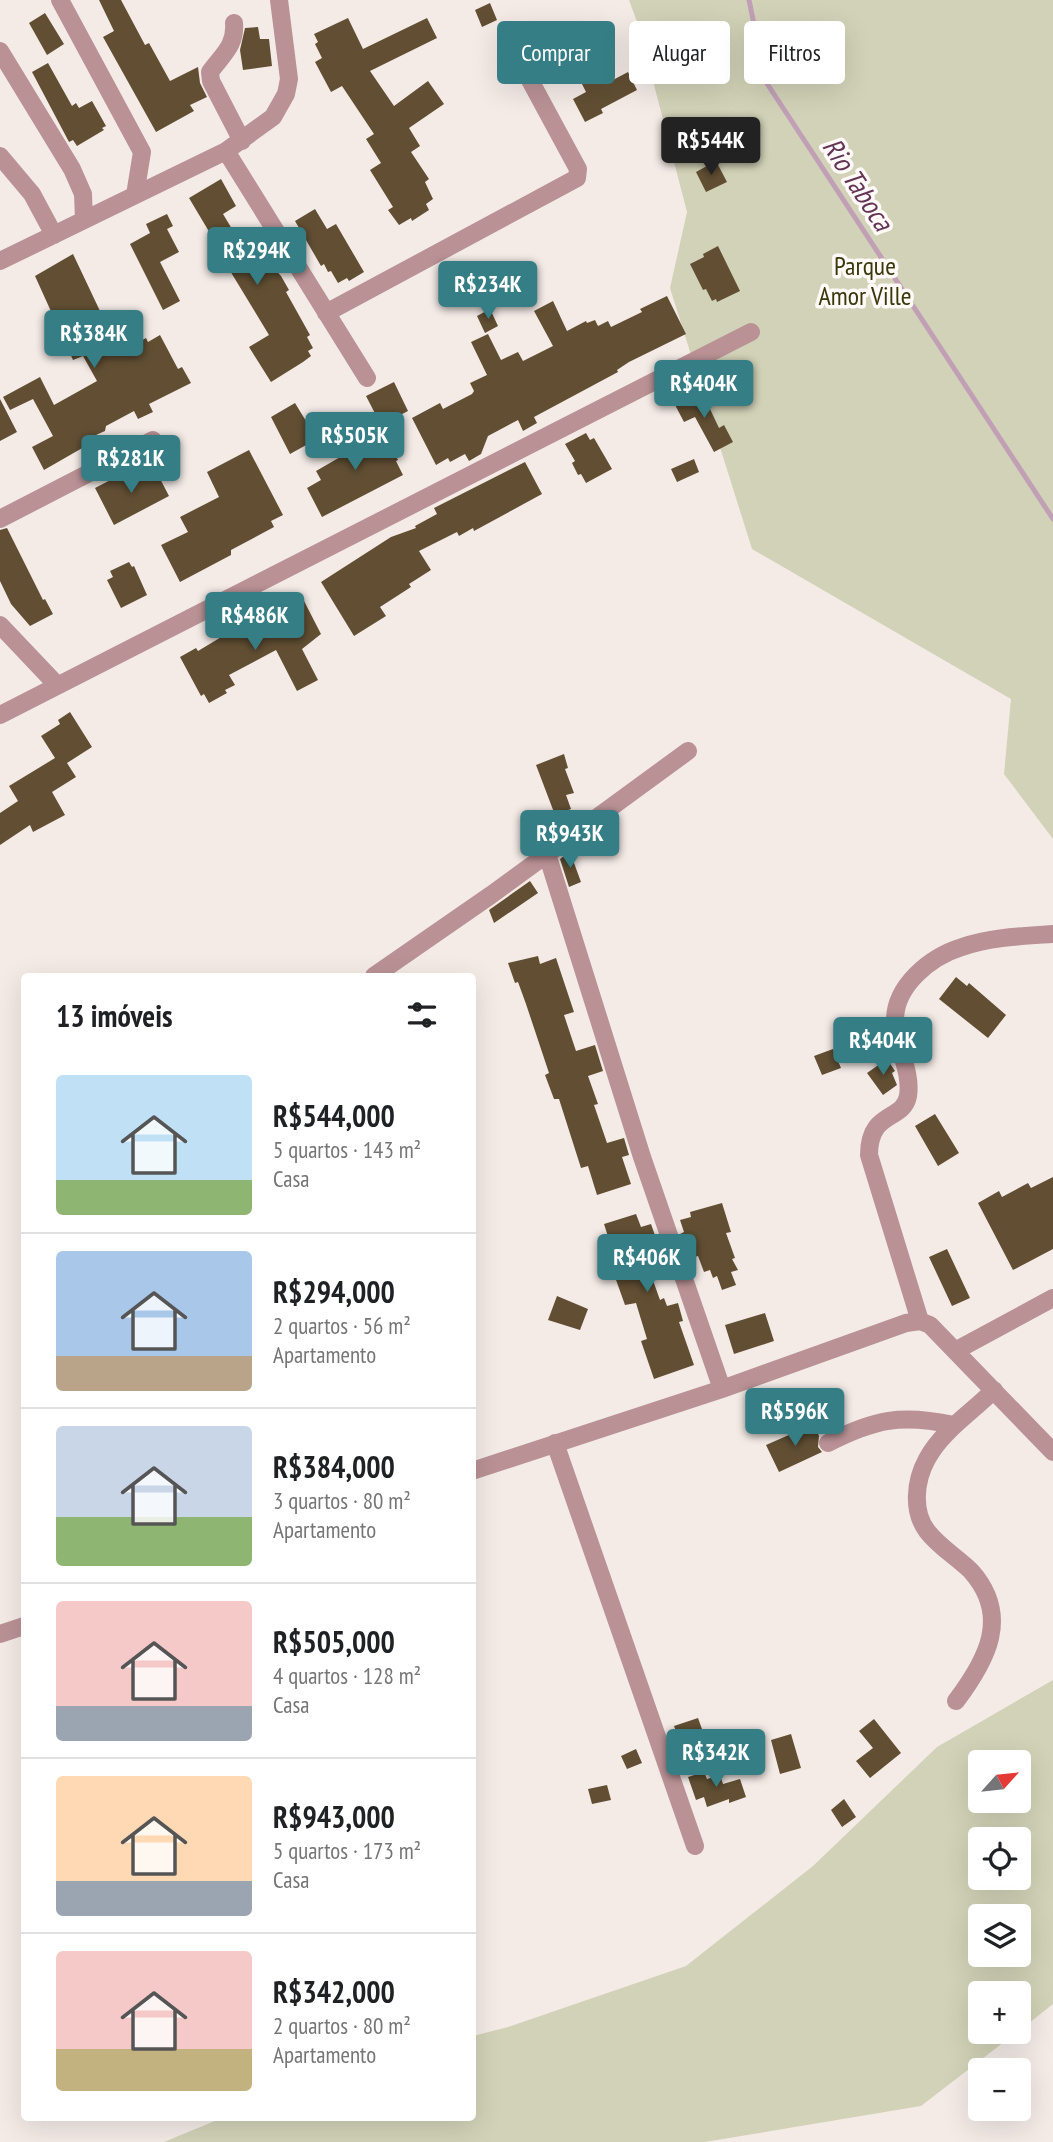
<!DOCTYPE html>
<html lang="pt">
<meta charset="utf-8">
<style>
body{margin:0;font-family:"PT Sans Narrow",sans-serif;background:#f2f2f2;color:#202124;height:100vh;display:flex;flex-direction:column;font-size:26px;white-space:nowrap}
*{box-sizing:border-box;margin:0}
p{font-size:23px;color:#757577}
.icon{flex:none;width:38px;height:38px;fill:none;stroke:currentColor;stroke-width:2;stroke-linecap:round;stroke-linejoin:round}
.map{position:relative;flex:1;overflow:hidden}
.sheet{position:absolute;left:21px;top:973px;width:455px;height:1148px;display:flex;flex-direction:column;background:#fff;border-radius:7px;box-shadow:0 7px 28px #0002}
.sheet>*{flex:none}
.guide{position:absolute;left:497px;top:21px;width:450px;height:63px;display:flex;gap:14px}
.needle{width:46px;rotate:63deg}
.fabs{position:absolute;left:968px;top:1750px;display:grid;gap:14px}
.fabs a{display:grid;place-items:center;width:63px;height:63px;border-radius:7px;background:#fff;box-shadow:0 7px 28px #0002;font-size:35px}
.price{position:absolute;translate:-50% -60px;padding:0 16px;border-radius:7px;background:#367e85;color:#fff;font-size:23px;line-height:46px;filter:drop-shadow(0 2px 4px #0008)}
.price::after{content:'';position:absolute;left:50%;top:42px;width:21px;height:16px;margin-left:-10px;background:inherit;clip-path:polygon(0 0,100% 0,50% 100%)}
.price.active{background:#222;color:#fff}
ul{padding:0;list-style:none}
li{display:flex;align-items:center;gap:21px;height:175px;padding:0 35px}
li+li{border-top:2px solid #e0e0e0}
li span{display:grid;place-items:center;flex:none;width:196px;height:140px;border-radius:7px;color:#555}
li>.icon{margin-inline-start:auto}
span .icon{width:84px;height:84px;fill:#fffc;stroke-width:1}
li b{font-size:30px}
h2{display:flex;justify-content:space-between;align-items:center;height:84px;padding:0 35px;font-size:30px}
.chip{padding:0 24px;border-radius:7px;background:#fff;box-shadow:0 7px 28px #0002;font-size:24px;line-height:63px}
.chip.active{background:#367e85;color:#fff}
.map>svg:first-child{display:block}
.green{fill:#d2d2b8;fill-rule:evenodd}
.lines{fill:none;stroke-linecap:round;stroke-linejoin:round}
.stream{stroke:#c1a0b6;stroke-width:5}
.building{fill:#624f33}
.minor{stroke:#ba9296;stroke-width:18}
.labels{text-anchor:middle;stroke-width:7;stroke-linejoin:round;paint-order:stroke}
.park-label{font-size:26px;fill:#39380a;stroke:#fff9f7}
.water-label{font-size:28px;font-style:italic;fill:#633555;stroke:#fff9f7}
</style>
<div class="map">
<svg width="1053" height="2142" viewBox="0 0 1053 2142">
<rect width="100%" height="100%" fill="#f4ebe7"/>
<!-- green -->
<path class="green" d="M629 0H1053V839L1004 774 1011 699 752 549 670 288 687 212 639 27Z
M1053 1680V2004L1019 2031 1018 1993H980V2032H1017L921 2106 705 2142H164L222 2118H472L473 2036 508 2027 686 1966 813 1866 937 1747ZM980 1762H1018V1801H980ZM980 1839H1018V1878H980ZM980 1916H1018V1955H980Z"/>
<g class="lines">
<!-- stream -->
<path class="stream" d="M749 0 766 82 1053 519"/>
</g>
<!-- building -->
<path class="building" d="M99 0H121L145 45 149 43 170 81 198 67 200 83 207 97 190 105 194 111 156 132 103 37 114 31Z
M490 3 497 20 482 27 475 10Z
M45 13 64 44 47 55 29 23Z
M348 18 363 49 427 18 437 38 370 71 394 106 428 81 444 104 409 128 420 146 411 152 429 179 425 182 433 199 426 204 429 210 412 221 411 218 399 225 388 210 393 207 370 170 381 163 366 139 374 134 342 86 331 92 315 62 322 58 315 44 318 42 314 34Z
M258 27 260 39H269L272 66 243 70 240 50 245 28Z
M592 46 611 81 628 72 637 90 601 109 603 113 585 122 573 99 586 92 569 58Z
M48 63 72 106 76 103 79 108 92 101 106 126 102 128 104 130 77 146 73 140 69 142 32 72Z
M716 161 727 182 706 192 696 172Z
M221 179 236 206 223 214 238 239 249 232 258 247 256 248 281 276 289 290 286 292 310 335 307 337 313 348 308 351 311 356 303 362 271 382 249 347 269 335 218 251 220 250 189 198Z
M315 209 327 229 336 224 364 272 349 281 347 278 338 283 331 271 328 272 324 264 321 266 295 221Z
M167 214 173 226 167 229 179 252 160 262 180 301 163 310 130 244 150 233 146 224Z
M718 246 740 291 717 302 716 299 712 301 706 289 703 290 690 264 704 257 703 254Z
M73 254 100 311 95 313 115 355 146 338 148 342 160 335 178 369 182 367 191 383 149 404 153 412 138 419 134 411 106 426 105 431 96 435 98 439 44 470 32 447 53 436 33 399 10 410 3 397 40 377 54 405 97 381 83 356 73 360 35 276Z
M667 296 686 334 629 362 617 370 618 372 534 417 537 423 523 431 518 420 488 436 481 454 469 461 465 454 450 462 448 458 436 465 412 418 440 403 443 409 472 394 474 391 470 383 487 375 471 342 488 334 501 360 518 352 523 361 553 346 534 311 553 301 567 331 586 321 587 323 595 320 598 326 608 321 611 327 642 312 640 309Z
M490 309 498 326 485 333 477 316Z
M394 382 408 411 381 425 366 396Z
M701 390 719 428 724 425 733 442 714 452 695 417 684 422 674 403Z
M0 399 17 432 0 441Z
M295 403 317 439 290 454 271 417Z
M383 429 398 460 396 461 403 475 322 517 307 488 321 480 316 471 342 456 335 443 348 436 352 444Z
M586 433 590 440 594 438 612 469 586 483 581 474 578 475 572 463 575 461 565 444Z
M249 450 283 515 271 521 274 527 231 550V555L180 582 161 545 188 532 180 517 219 497 207 472Z
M694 459 699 472 677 482 671 469Z
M525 462 542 494 474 531 473 528 459 536 457 532 419 551 431 570 409 584 411 587 380 607 386 616 354 636 321 582 391 537 416 528 415 526 437 514 434 508Z
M149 469 150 471 155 469 169 496 114 525 95 488 122 474 126 481Z
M7 528 43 600 45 599 53 614 30 626 11 604 0 581V530Z
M129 562 132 567 134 566 147 595 121 608 107 580 113 577 110 571Z
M304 601 321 634 302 649 318 680 297 691 276 650 229 675 235 685 225 690 227 693 209 703 204 694 201 696 180 657 196 648 198 651 248 621 252 628Z
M70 712 92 747 67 763 76 777 52 792 65 815 33 832 30 825 0 845V813L18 801 9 786 55 758 41 736 60 724 58 720Z
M564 754 568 768 565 769 574 793 566 795 571 809 555 815 536 765Z
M570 852 581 882 569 887 560 859Z
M530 881 538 893 494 923 489 910Z
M538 956 540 964 556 958 574 1012 564 1015 576 1051 595 1045 603 1071 588 1076 598 1104 594 1105 607 1143 624 1138 629 1155 622 1157 631 1184 597 1195 588 1166 581 1168 559 1099H554L545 1075 549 1073 526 1004 518 982 515 983 508 963Z
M956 977 967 986 969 983 1006 1015 988 1038 939 999Z
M833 1049 841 1068 822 1075 814 1056Z
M887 1059 895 1071 892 1073 897 1085 883 1095 867 1073Z
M935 1114 959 1153 938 1166 915 1126Z
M1053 1177V1249L1013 1270 978 1203 999 1191 1002 1197 1028 1183 1031 1188Z
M722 1203 731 1232 726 1233 735 1258 732 1259 738 1270 731 1272 736 1285 722 1290 717 1276 713 1278 710 1270 704 1272 698 1256 689 1259 680 1234 684 1232 680 1220 691 1217 690 1212Z
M636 1214 641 1227 651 1224 657 1241H659L668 1266 650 1272 660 1300 664 1298 667 1306 678 1303 683 1321 679 1322 694 1365 654 1379 641 1341 647 1339 636 1303 625 1305 605 1249 611 1246 604 1224Z
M947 1249 970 1298 952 1306 929 1257Z
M557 1296 588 1309 580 1330 548 1320Z
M765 1313 774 1341 734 1354 725 1325Z
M814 1424 819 1436 818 1447 822 1452 779 1472 766 1445Z
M698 1718 707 1743 692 1750 689 1741 680 1743 674 1726Z
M874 1719 901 1753 870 1778 856 1761 873 1748 859 1731Z
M791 1734 801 1768 780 1774 771 1740Z
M636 1749 642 1763 627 1769 621 1756Z
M704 1772 707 1779 720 1775 723 1784 740 1779 746 1797 729 1803V1799L707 1807 704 1797 696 1800 688 1777Z
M607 1785 611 1800 592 1804 588 1789Z
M844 1799 856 1817 842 1827 831 1810Z"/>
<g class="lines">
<!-- minor -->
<path class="minor" d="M60 0 142 152 135 195
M234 23C236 46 222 55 210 72L211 81 242 141
M0 51 72 169 83 194 84 220
M226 151 367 378
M0 156 32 194 54 235
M0 261 226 151 273 117 286 94 289 79 279 0
M326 313 577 178 578 169 525 71
M0 519 153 440
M0 625 57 685
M0 715 751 332
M547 854 642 1157 722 1389
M374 976 491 895 688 751
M920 1321 869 1155C869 1110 903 1122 908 1096 912 1071 896 1047 895 1022 894 986 930 957 962 947 991 937 1023 936 1053 934
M955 1351 1053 1298
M555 1443 695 1846
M828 1443C875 1419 901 1414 954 1425
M472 1471 722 1389 906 1323 920 1321 930 1325 1053 1452
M0 1634 24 1626
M956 1701C987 1660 1011 1616 971 1571 957 1557 939 1547 927 1531 912 1511 915 1481 927 1459 942 1431 971 1413 994 1390"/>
</g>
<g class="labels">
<!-- park labels -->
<g class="park-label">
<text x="865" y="275">Parque<tspan x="865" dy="30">Amor Ville</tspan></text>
</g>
<!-- water labels -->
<g class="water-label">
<text transform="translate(858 184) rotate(57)" y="10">Rio Taboca</text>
</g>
</g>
</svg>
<div class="fabs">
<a><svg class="needle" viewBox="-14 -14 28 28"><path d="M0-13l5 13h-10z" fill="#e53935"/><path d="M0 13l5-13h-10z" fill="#757577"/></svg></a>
<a><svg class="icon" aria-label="locate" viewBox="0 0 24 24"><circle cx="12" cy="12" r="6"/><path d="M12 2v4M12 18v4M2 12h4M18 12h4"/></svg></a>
<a><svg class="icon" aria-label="layers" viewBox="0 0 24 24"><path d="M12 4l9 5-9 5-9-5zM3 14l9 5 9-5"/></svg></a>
<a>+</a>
<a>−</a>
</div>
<b class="price active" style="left:711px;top:177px">R$544K</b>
<b class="price" style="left:257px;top:287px">R$294K</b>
<b class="price" style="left:488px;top:321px">R$234K</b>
<b class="price" style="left:94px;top:370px">R$384K</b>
<b class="price" style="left:704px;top:420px">R$404K</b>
<b class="price" style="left:355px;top:472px">R$505K</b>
<b class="price" style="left:131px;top:495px">R$281K</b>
<b class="price" style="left:255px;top:652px">R$486K</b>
<b class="price" style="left:570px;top:870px">R$943K</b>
<b class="price" style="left:883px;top:1077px">R$404K</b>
<b class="price" style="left:647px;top:1294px">R$406K</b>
<b class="price" style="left:795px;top:1448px">R$596K</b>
<b class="price" style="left:716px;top:1789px">R$342K</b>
<div class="guide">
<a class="chip active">Comprar</a>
<a class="chip">Alugar</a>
<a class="chip">Filtros</a>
</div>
<section class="sheet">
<h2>13 imóveis<svg class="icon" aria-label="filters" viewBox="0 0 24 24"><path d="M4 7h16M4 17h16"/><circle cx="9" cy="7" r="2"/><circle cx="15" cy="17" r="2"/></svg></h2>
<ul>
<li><span style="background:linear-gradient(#bfe0f5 75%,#8fb573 0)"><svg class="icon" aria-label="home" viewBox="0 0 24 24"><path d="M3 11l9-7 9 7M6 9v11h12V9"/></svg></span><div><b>R$544,000</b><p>5 quartos · 143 m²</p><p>Casa</p></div></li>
<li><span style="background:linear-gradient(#a9c7e8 75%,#b9a48a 0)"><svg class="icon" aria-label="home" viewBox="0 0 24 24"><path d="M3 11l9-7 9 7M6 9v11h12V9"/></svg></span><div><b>R$294,000</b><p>2 quartos · 56 m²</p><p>Apartamento</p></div></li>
<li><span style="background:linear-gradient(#c9d6e8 65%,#8fb573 0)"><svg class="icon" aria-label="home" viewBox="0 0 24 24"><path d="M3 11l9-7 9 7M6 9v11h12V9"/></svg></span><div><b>R$384,000</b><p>3 quartos · 80 m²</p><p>Apartamento</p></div></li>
<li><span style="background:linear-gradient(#f6c9c9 75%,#9aa5b1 0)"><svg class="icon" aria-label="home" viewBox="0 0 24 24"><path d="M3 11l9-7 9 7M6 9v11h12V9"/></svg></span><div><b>R$505,000</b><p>4 quartos · 128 m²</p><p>Casa</p></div></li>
<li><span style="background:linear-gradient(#ffd9b3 75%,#9aa5b1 0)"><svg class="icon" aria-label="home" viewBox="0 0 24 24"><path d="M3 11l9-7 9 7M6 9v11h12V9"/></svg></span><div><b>R$943,000</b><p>5 quartos · 173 m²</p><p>Casa</p></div></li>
<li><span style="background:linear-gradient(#f6c9c9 70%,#c2b280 0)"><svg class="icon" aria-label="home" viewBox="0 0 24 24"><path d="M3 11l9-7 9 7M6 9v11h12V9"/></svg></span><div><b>R$342,000</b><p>2 quartos · 80 m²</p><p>Apartamento</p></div></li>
</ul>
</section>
</div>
